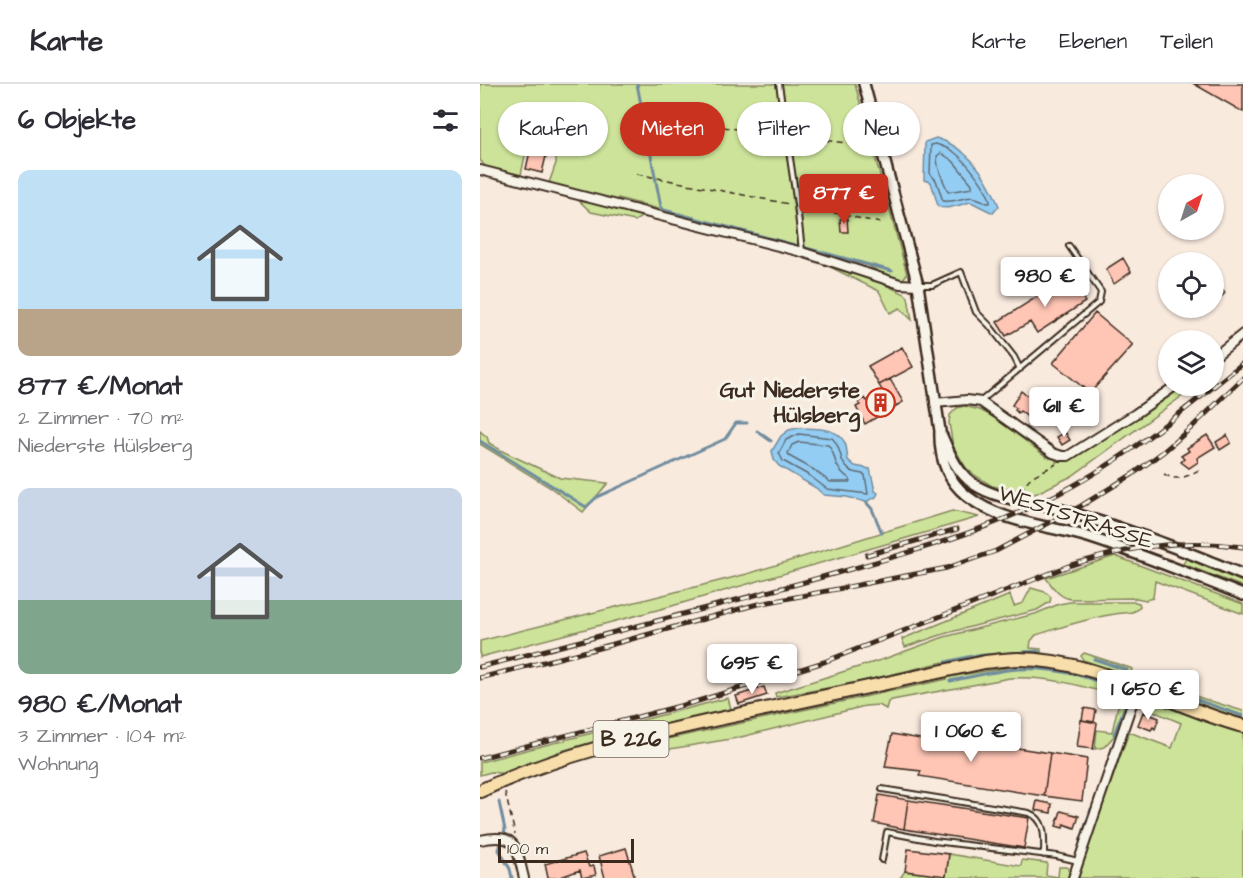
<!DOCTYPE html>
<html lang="de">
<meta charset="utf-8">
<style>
body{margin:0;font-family:"Architects Daughter",sans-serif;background:#f2f2f3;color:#2b2b33;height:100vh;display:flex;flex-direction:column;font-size:22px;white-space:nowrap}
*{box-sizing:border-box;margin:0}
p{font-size:20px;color:#7c7c81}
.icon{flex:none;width:33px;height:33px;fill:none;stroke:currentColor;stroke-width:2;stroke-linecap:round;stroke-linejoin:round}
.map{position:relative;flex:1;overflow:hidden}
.drawer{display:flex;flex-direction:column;background:#fff;width:480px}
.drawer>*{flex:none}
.hud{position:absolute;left:18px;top:18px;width:570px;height:54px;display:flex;gap:12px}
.needle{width:39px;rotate:39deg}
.tools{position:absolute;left:678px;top:90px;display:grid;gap:12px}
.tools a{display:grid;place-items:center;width:66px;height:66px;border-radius:50%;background:#fff;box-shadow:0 2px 4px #0004;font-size:30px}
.scale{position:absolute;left:18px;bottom:15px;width:136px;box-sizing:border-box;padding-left:6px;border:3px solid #3b2a1e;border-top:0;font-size:16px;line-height:21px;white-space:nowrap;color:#3b2a1e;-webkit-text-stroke:4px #f7f3e8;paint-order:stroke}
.price{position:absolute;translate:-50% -51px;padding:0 14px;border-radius:6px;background:#fff;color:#222;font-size:20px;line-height:39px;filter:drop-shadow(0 2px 3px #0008)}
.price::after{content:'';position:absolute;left:50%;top:36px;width:18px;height:14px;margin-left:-9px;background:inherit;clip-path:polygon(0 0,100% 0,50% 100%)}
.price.current{background:#c8321e;color:#fff}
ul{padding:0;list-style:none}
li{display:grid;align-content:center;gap:12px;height:318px;padding:0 18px}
li span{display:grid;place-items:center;height:186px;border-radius:12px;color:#555}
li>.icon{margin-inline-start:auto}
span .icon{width:108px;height:108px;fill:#fffc;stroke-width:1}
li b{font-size:26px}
h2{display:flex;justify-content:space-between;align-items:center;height:72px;padding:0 18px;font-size:26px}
.chip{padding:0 21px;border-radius:27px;background:#fff;box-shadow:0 2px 4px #0004;font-size:21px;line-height:54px}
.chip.current{background:#c8321e;color:#fff}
header{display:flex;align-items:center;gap:36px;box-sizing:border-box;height:84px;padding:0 30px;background:#fff;border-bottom:2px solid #e1e1e2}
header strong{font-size:28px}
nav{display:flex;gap:33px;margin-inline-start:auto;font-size:21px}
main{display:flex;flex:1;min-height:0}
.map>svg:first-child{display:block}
.green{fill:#cce399;stroke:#84865c;stroke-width:1.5}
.water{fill:#94cdf3;stroke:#708c9e;stroke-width:1.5}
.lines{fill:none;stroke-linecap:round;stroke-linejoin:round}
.shore{stroke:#5f6b73;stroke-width:1.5}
.stream{stroke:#708c9e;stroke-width:3}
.building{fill:#ffc5b5;stroke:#3b2a1e;stroke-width:1.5}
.service-casing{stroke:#3b2a1e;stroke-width:8}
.minor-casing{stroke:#3b2a1e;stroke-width:12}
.tertiary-casing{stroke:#3b2a1e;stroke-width:14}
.primary-casing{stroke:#3b2a1e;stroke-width:16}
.path{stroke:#3b2a1e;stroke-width:1.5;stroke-dasharray:6 4.5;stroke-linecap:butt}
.service{stroke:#f7f3e8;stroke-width:4}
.minor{stroke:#f7f3e8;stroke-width:8}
.tertiary{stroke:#f7f3e8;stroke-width:9}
.primary{stroke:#f8deab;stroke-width:12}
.rail-casing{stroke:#3b2a1e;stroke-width:5}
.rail{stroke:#f7f3e8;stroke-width:3;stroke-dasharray:9;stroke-linecap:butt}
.labels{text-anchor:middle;stroke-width:6;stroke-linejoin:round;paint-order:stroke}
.shield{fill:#f7f3e8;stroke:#73665b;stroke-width:1.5}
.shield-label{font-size:21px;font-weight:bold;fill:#3b2a1e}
.poi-label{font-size:22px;font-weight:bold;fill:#3b2a1e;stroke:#f7f3e8;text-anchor:end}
.street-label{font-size:22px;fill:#3b2a1e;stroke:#f7f3e8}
</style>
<header>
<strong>Karte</strong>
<nav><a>Karte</a><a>Ebenen</a><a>Teilen</a></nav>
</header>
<main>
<section class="drawer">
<h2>6 Objekte<svg class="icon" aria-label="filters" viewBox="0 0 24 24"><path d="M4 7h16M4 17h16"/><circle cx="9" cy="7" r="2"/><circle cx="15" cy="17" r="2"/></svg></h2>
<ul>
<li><span style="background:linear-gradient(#bfe0f5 75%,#b9a48a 0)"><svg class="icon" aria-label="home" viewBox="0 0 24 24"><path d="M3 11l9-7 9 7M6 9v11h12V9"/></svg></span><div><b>877 €/Monat</b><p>2 Zimmer · 70 m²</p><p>Niederste Hülsberg</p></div></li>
<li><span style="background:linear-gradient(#c9d6e8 60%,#7fa58c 0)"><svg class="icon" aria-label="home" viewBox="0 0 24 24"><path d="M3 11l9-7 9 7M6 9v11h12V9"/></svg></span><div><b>980 €/Monat</b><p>3 Zimmer · 104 m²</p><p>Wohnung</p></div></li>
</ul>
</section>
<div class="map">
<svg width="763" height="794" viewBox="0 0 763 794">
<rect width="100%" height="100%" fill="#f9eade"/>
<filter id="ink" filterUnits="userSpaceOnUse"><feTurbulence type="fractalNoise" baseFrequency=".0167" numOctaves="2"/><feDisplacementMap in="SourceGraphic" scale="12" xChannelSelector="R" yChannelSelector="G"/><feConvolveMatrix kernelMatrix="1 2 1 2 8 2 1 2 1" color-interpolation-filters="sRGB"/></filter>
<g filter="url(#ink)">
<!-- green -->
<path class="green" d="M0 0H375L427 190 421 197 401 189 389 182 138 114V117L69 99 76 79V61L39 51 35 64 46 67 41 91 5 82 0 76Z
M94 112 166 130 155 137 111 128Z
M334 175 395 196 425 210 428 213 432 236 420 224 410 229 399 207Z
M699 302H716L592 392 555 410 512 402 496 392 486 384 473 362 469 339 470 331 477 324 484 322 500 326 515 334 567 373 576 375V378L586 376 645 341Z
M0 347 7 353 9 359 24 368 80 394 128 399 103 428 71 404 0 360Z
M472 427 499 433 192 522 0 573V557L267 490Z
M635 472 763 520V530L675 497 673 514 666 516 656 514 592 515C579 514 573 503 566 494Z
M707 473 726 483 763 498V503L703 480Z
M551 504 565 508 571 513 570 518 557 526 467 549 425 563 422 555 530 511 534 522 543 519Z
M590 518H655L659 519 660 522C654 531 645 528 635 530 608 534 582 543 556 551L551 557 550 564 561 565V568H532L466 580 463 578 376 599 296 613 295 609 404 575 464 553 555 530 579 520Z
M604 569 650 584 652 585 649 592 603 576 601 572Z
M544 581 598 587 643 604 647 608 649 615 636 650 624 663 615 665 617 646 632 648 640 613C603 602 569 592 530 594L412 616 408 618 406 625 399 621 385 622 257 654 166 669 164 660 467 595 468 593Z
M665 592 721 614 763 627V636C746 632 670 606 665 592Z
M248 614 251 625 130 653 78 668 27 690 11 688 0 691V678Z
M669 614 727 638 763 649V794H597L649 648 692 664 701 639 668 625 664 620 658 623 659 619Z
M469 770 541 782 542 776 567 779 566 791 578 793 579 783H587L591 793 590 794H420L425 787 466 792Z"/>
<!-- water -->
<path class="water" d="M456 54C487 63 507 92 519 122L513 129 491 118C481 120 467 127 458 122L451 98 444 96 445 58Z
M318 344C335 345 360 342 366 362 367 366 367 371 368 376L375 382 390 385 395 407 398 409 396 413 386 418 367 413 344 411 336 404 299 382 294 376 292 367 301 352 309 346Z"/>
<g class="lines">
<!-- shore -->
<path class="shore" d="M456 60C462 62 468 64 474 68 485 76 510 106 510 119H507C486 106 483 119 463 117L456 96 450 90 451 61Z
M461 69 473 77 492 100V104L468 108C463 95 457 86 457 72Z
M319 350 352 354C363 364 358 380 371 387 376 389 381 389 385 391L388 410 347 405 330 392 303 377 299 369 306 356Z
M319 358 348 361C359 373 349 380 370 395V398H350L334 386 309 372 308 369 312 361Z"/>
<!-- stream -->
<path class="stream" d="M157 0 181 123 184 126 412 187
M277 347 291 357
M0 357 106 423 117 413 245 355 256 339H267
M386 418 392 425 402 449
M614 575 647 586
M466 578 492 572 558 567
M470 597C493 593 516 586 539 585 576 583 612 593 644 608
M674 598 720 617 763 632
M634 650 648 615
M19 718 25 746 19 766 30 785 32 794
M600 758 611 725"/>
</g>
<!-- building -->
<path class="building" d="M714 0H763V28Z
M50 67 66 72 62 89 46 85Z
M367 134 368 148H361L360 135Z
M643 174 651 188 634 200 626 185Z
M590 192 605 218 557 249 550 238 526 252 517 238Z
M734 198 745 209 739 215 734 210Z
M615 229 653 261 610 309 573 279Z
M422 263 433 283 399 301 388 282Z
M410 295 423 318 385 340 376 323 380 321 378 318 385 314 387 317 403 308 399 301Z
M541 307 559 320 549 334 540 327 538 329 535 326 536 324 532 321Z
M585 348 590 356 582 361 577 353Z
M727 351 735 363 717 374 718 378 709 384 701 378 704 375 701 372 709 367 707 364Z
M747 351 751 359 740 366 736 358Z
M284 603 287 611 259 620 256 612Z
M604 624 616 626 614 638 602 636Z
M663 628 679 634 675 645 673 643 671 646 658 641Z
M601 636 617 639 613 665 597 663Z
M412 650 446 656 447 650 570 669 564 712 439 692 441 687 405 683Z
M570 669 607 675 602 717 564 712Z
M399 711 428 716 424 745 394 739Z
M428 716 549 734 544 764 424 745Z
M557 717 572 720 571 729 555 726Z
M581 727 599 732 595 744 584 740 583 744 576 742Z
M146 764 155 794H125L119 772Z
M428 765 469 770 466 792 425 787Z
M104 769 109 783 114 782 116 791 102 794 100 786 78 794H68L65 780Z"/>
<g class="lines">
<defs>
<path id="service" d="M299 0 317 121 322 167
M439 201H452L481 188 496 228 509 241 534 273 540 285
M501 317 619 218 621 208 589 162
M402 705 549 729C567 736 564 755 564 771
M402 776 407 748 454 757 577 772 598 777"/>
<path id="minor" d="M0 86 322 168 420 200 438 201
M734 273 763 250
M455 319 487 316 501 318 573 369 582 372H588L655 330 695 302
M0 756C38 748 36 763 44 794
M593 794 658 602"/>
<path id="tertiary" d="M384 0 438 201 460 347C459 373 467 396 487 412 521 439 568 441 608 453 661 470 712 491 763 511
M462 352C470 371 477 389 495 401 520 417 554 417 582 426 644 444 704 466 763 491"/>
<path id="primary" d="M0 707C74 672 154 654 234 636 324 616 415 598 505 578 516 577 527 575 538 575 619 575 687 622 763 642"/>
</defs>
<!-- service casing -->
<use href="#service" class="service-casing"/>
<!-- minor casing -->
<use href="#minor" class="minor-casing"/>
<!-- tertiary casing -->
<use href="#tertiary" class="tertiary-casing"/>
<!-- primary casing -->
<use href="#primary" class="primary-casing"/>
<!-- path -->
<path class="path" d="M170 33 301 51
M315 53 376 60
M157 90 309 120
M323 122 401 139
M684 390C697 398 706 393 719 386
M542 408C548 389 560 390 576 380
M25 708 35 750"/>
<!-- service -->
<use href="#service" class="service"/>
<!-- minor -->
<use href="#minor" class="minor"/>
<!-- tertiary -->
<use href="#tertiary" class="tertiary"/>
<!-- primary -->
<use href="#primary" class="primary"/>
<defs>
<path id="rail" d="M387 471 477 445
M0 583C107 555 214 528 321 499 406 475 491 454 570 414 641 379 702 328 763 279
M0 594 119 564 274 521 467 484 516 467 601 422 653 390 683 368 712 343 763 294
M0 674 215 618 344 578 591 481C650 463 701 454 763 463"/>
</defs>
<!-- rail casing -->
<use href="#rail" class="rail-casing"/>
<!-- rail -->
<use href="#rail" class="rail"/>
</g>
</g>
<!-- icons -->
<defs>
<symbol id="building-ring" viewBox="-11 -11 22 22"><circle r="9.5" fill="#f7f3e8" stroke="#c8321e" stroke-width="1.5"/><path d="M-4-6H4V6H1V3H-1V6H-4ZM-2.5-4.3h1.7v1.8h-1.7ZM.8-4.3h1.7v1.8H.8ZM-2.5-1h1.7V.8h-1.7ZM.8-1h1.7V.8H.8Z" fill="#c8321e"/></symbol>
</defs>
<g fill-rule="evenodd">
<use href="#building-ring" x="384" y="302" width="33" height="33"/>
</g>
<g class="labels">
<!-- shield labels -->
<rect class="shield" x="113.5" y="637" width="75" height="36" rx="4.5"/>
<g class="shield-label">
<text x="151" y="662">B 226</text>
</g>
<!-- poi labels -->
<g class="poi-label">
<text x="380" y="313">Gut Niederste<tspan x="380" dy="25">Hülsberg</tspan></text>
</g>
<!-- street labels -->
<g class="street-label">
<text transform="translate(596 432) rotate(18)" y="8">WESTSTRASSE</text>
</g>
</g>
</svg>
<div class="tools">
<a><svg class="needle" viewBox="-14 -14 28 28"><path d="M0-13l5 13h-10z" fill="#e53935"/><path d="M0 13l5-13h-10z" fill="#7c7c81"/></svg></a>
<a><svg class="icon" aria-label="locate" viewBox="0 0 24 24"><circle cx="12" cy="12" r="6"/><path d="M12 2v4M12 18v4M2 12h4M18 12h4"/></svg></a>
<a><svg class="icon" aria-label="layers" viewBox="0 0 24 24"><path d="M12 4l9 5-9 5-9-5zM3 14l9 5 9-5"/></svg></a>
</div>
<div class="scale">100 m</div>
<b class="price current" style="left:364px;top:141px">877 €</b>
<b class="price" style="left:565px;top:224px">980 €</b>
<b class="price" style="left:584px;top:354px">611 €</b>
<b class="price" style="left:272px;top:611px">695 €</b>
<b class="price" style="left:668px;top:637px">1 650 €</b>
<b class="price" style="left:491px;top:679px">1 060 €</b>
<div class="hud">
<a class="chip">Kaufen</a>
<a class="chip current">Mieten</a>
<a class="chip">Filter</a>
<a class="chip">Neu</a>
</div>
</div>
</main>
